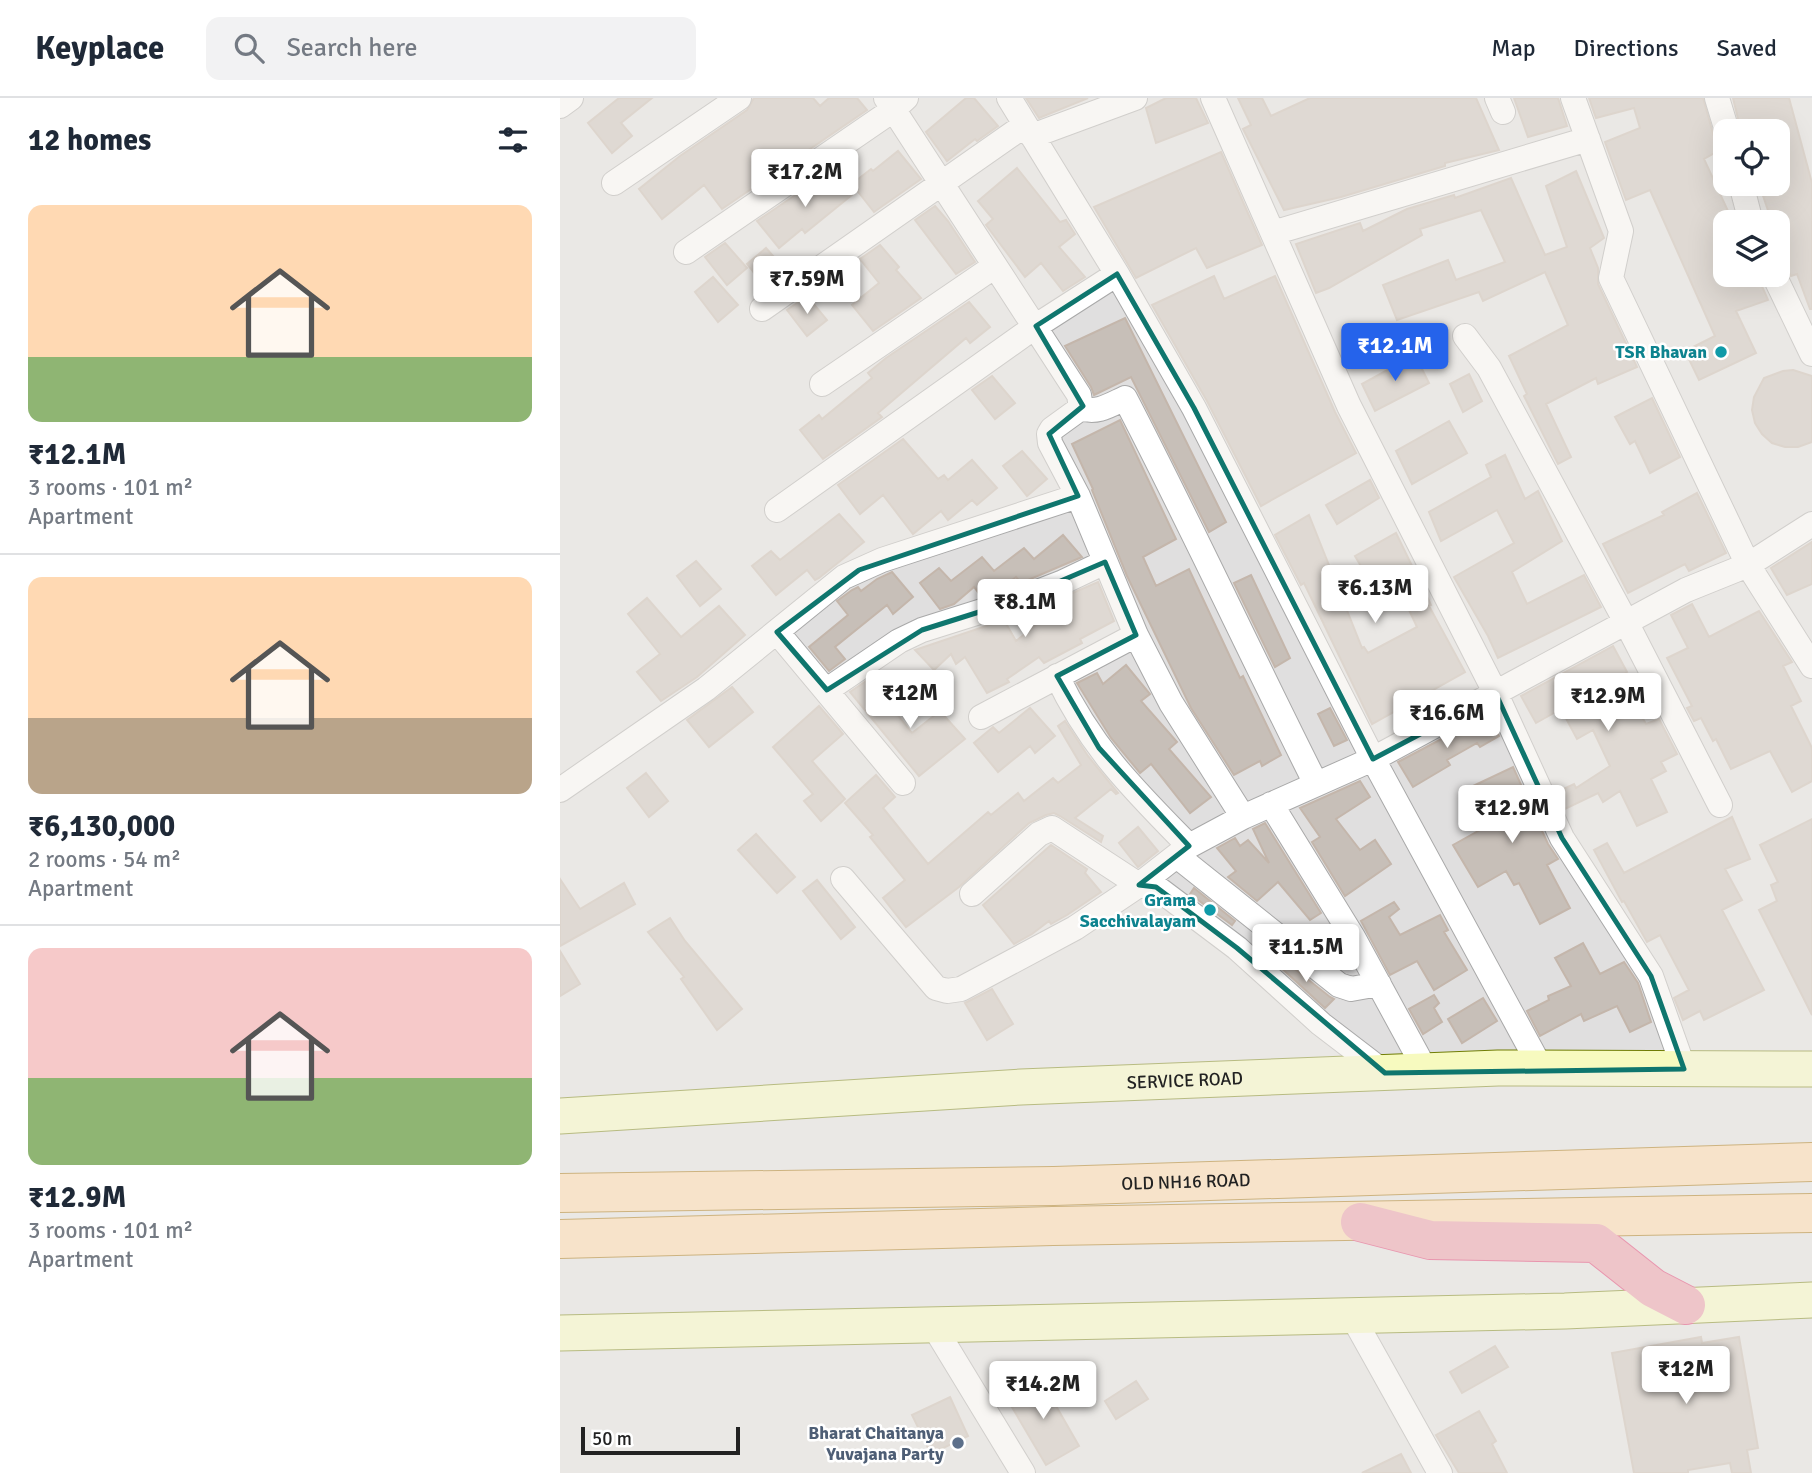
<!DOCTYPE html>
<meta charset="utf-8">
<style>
body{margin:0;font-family:Signika,sans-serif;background:#f2f2f3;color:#1f2937;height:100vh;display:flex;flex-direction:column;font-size:26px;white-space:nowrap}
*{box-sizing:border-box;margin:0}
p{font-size:23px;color:#747a83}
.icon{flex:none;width:38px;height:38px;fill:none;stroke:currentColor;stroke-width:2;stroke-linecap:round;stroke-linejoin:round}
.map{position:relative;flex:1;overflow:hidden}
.drawer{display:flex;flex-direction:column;background:#fff;width:560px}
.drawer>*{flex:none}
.buttons{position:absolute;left:1153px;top:21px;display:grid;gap:14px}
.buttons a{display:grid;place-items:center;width:77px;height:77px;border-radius:14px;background:#fff;box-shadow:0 7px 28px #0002;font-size:35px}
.scale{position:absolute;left:21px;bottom:18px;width:159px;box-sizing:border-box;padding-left:7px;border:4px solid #222;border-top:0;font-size:19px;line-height:24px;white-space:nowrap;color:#222;-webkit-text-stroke:5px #fff;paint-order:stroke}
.price{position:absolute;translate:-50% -60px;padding:0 16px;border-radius:7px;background:#fff;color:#222;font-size:23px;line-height:46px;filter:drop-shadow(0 2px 4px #0008)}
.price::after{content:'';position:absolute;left:50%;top:42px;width:21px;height:16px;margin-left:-10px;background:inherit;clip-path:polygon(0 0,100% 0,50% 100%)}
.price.selected{background:#2563eb;color:#fff}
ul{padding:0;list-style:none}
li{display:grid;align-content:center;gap:14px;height:371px;padding:0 28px}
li+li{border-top:2px solid #e0e1e3}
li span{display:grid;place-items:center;height:217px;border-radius:14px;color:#555}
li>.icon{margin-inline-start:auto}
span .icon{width:126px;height:126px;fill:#fffc;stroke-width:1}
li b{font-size:30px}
h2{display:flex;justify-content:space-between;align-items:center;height:84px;padding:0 28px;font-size:30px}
header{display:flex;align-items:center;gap:42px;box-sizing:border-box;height:98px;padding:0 35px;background:#fff;border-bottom:2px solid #e0e1e3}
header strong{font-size:33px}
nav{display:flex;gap:38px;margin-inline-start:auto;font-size:24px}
.search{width:490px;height:63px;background:#f2f2f3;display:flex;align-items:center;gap:18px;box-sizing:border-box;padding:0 24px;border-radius:14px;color:#747a83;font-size:26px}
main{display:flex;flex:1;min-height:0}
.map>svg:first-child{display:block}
.residential{fill:#e0dfdf;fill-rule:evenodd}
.building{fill:#c7bfb8;stroke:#c4b6ab;stroke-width:2}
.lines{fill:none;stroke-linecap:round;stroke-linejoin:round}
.street-casing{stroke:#a9a9a9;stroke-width:26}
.secondary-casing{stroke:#707d05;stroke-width:37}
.primary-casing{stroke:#a06b00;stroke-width:40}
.highway-casing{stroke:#dc2a67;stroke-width:40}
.street{stroke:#fff;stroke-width:24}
.secondary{stroke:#f7fabf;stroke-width:35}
.primary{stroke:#fcd6a4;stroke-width:38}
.highway{stroke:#e892a2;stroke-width:38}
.marked{fill:none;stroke:#0f766e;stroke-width:5;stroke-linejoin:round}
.culture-dot{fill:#0f9aa8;stroke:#fff;stroke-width:2.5}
.service-dot{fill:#5c6f8a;stroke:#fff;stroke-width:2.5}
.labels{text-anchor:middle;stroke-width:5;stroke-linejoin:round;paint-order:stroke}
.culture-label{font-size:18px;font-weight:bold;fill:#0d838f;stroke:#fff;text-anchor:end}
.street-label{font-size:18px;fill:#222;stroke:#fff}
.service-label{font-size:18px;font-weight:bold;fill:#4e5e75;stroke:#fff;text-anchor:end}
</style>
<header>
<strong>Keyplace</strong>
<div class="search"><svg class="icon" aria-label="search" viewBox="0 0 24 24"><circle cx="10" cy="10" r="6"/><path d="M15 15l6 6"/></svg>Search here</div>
<nav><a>Map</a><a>Directions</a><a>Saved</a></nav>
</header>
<main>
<section class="drawer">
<h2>12 homes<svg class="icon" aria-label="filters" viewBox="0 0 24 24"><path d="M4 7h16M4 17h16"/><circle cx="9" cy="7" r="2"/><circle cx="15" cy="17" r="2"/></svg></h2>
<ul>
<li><span style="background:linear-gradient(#ffd9b3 70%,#8fb573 0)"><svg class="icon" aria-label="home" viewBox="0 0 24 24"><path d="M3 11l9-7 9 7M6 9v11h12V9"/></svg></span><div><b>₹12.1M</b><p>3 rooms · 101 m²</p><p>Apartment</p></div></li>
<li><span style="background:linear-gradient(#ffd9b3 65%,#b9a48a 0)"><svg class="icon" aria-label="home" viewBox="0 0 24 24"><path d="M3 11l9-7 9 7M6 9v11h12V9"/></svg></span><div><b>₹6,130,000</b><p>2 rooms · 54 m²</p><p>Apartment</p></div></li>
<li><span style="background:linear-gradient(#f6c9c9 60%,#8fb573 0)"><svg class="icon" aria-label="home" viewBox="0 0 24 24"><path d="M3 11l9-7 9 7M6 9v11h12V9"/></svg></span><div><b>₹12.9M</b><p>3 rooms · 101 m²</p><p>Apartment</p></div></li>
</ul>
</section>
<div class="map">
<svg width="1252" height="1375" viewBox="0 0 1252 1375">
<rect width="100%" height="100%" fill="#f2efe9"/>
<!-- residential -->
<path class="residential" d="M0 0H1252V1375H0ZM1166 33H1218V86H1166ZM1166 124H1218V177H1166Z"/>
<!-- building -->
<path class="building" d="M59 0H92L61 25 72 38 52 55 28 25Z
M194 0H253L260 8 269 0H297L307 12 162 111 144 87 102 121 79 91 120 58 187 12Z
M406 0H414L438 28 417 43 415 41 387 63 366 34Z
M466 0H528L479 20Z
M606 0H636L648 25 596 45 586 10Z
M678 0H702L711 18 750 0H916L939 52 885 65V68L781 99 724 112 683 31 691 27Z
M954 0H998L1007 28 968 39Z
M1029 0H1143L1158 53 1144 61 1173 124H1166V177H1197L1208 202 1176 213 1196 255 1139 282 1125 253 1155 238 1090 92 1066 102 1045 44 1080 30 1074 10 1036 20Z
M1173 0H1229L1252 85V211H1250L1237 176 1231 178 1226 169 1218 144V124H1212L1199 86H1218V33H1181Z
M338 53 361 81 314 114 292 86 311 71 313 73Z
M661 54 702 147 647 170 636 150 576 180 534 109Z
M457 70 500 124 506 122 515 136 499 149 525 179 503 193 481 165 465 179 426 127 433 121 418 103Z
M271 73 292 97 245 135 242 131 219 150 197 123Z
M1016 73 1044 140 1030 150 1038 170V186L1077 269 1038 286 1036 280 986 306 1011 359 998 366 964 298 967 296 949 258 1008 227 985 174 923 203 919 194 837 222 823 187 888 162 896 182 945 164 921 112 860 131 862 137 769 190 756 195 736 146 800 125 803 133 847 111 894 97 895 100 951 80 985 157 1007 149 986 88Z
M375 108 388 123 415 164 396 176 355 122Z
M165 145 187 170 167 187 145 159Z
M320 147 339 169 336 172 361 200 313 233 292 207 319 185 300 161Z
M206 150 228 175 206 190 187 166Z
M654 178 664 201 715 178 775 314 796 355 701 408 647 303 592 207Z
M153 179 178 207 158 224 135 194Z
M247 198 267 222 247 238 227 212Z
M409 204 430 229 410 245 406 240 318 315 322 319 263 361 240 332 259 317 262 321 312 280 308 275 326 260Z
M565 220 666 424 649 434 571 279 534 297 531 289 505 248Z
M855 257 869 285 815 313 802 286Z
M1233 272 1252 278V344L1238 349H1225L1212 345 1202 336 1195 325 1192 312 1194 299 1204 280 1223 273Z
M909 276 922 303 903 314 890 286Z
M432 278 455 305 435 321 412 292Z
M1092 300 1120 359 1090 375 1075 343 1070 346 1055 319Z
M560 322 616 441 583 459 596 488 629 471 680 580 683 578 721 657 702 668 700 663 674 677 631 610 567 478 532 392 533 391 512 346Z
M889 323 907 355 852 386 836 353Z
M343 341 378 381 384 377 388 382 412 362 437 390 417 407 412 402 388 422 381 413 353 436 323 397 300 416 278 387Z
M462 353 487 381 467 398 443 368Z
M945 357 965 401 978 393 1002 443 952 474 967 506 1024 477 1041 509 938 560 928 538 894 479 954 445 937 412 881 443 869 414 931 379 926 367Z
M810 382 819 400 777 426 766 407Z
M1137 395 1166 455 1129 473 1125 466 1068 495 1043 446 1104 417 1102 414Z
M279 416 304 444 259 480 255 482 247 472 216 497 192 468 211 453 220 462Z
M749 417 802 550 804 549 808 555 857 529 829 469 808 480 795 458 836 435 871 507 869 508 905 574 812 626 744 485 741 487 715 437Z
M503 437 522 459 461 485 456 479 440 492 421 498 414 489 394 506 380 511 360 485 379 470 391 483 422 459 434 473 464 450 474 461Z
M1252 444V486L1227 497 1211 470Z
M136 463 161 491 140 508 117 478Z
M332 474 353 499 333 516 327 507 275 549 285 561 269 573 249 549 288 517 277 503 292 492 298 489 301 493 317 481Z
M691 477 730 560 715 569 674 485Z
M538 484 554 523 520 541 522 545 484 565 479 559 447 581 449 584 427 595 405 559 396 566 391 556 374 572 355 552 444 522 456 543 487 518 480 509Z
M87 500 121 539 159 508 185 537 137 579 101 603 77 574 100 556 68 516Z
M1132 506 1149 539 1199 513 1232 564 1223 568 1241 603 1231 608 1252 650V683L1232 694 1210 653 1171 671 1156 641 1153 643 1141 620 1134 623 1127 610 1132 608 1107 560 1128 550 1111 517Z
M1053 548 1067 574 1059 579 1086 626 1099 621 1117 656 1101 664 1106 673 1091 681 1107 714 1077 728 1060 693 1043 704 1038 695 1005 711 997 694 1014 686 1016 690 1050 668 1033 632 1017 641 1001 611 976 625 961 598Z
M566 567 590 596 581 603 617 644 609 651 651 699 630 715 591 666 580 675 551 640 517 585 537 575 543 586Z
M309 581 352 635 380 613 405 641 359 678 290 594Z
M172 589 193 614 149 649 127 622Z
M259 608 283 636 252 663 285 701 261 723 244 703 253 696 213 649Z
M470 610 495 638 475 655 470 648 438 674 414 645 433 629 439 635Z
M770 610 787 642 774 648 758 616Z
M929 616 939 638 920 649 917 645 887 662 890 667 853 689 838 664Z
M505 623 528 658 558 695 556 696 551 691 515 720 543 738 541 744 500 718 494 715 486 717 469 725 399 789 346 829 323 800 345 782 310 739 313 737 285 705 316 677 335 699 323 710 368 766 428 714 431 717 458 695 464 703 493 680 498 685 521 667 498 628Z
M953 669 988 746 998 761 987 767 1010 810 980 826 959 785 954 787 946 773 918 789 893 747 927 728 911 696V689Z
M86 675 108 703 89 719 67 690Z
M800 683 810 699 776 721 800 752 815 742 831 766 785 798 752 744 760 739 740 710Z
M1172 719 1190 761 1165 771 1182 802 1162 812 1204 892 1144 922 1140 913 1123 922 1114 900 1129 892 1100 837 1087 844 1064 803 1062 804 1034 752 1047 745 1064 775Z
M1252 721V917L1199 812 1217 803 1211 787 1218 784 1200 747Z
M705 725 761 815 750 822 718 784 697 803 668 779 676 773 657 750 675 740 680 748 688 742 709 765 693 731Z
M578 729 598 753 578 769 559 745Z
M196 736 235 779 217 795 178 752Z
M491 747 527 771 525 775 541 794 507 817 491 826 489 823 472 836 454 846 423 807Z
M0 781 20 811 64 785 75 806 0 848Z
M257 782 295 829 281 841 243 793Z
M634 790 675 823 672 827 630 796Z
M834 804 839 811 829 819 840 837 880 817 888 832 884 834 907 872 874 892 857 863 830 877 801 823Z
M110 820 125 843 182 911 157 932 121 881 124 879 88 834Z
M775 838 786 857 776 865 755 849Z
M1023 845 1040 876 1064 864 1078 885 1091 924 1070 934 1057 908 1024 923 1021 916 980 938 967 913 989 902 988 898 1011 888 995 860Z
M0 853 20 886 0 898Z
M721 860 770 899 774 901 765 910 717 866Z
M432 891 453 926 427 942 405 905Z
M874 897 879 905 874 910 882 924 863 936 849 911Z
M923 900 937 923 902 945 888 921Z
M1141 1239 1142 1245 1179 1239 1198 1350 1187 1352 1191 1375H1172L1170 1365 1128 1372V1375H1074L1052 1255Z
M935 1248 948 1269 902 1295 890 1274Z
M480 1280 519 1348 486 1367 446 1299Z
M576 1283 588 1301 556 1321 545 1303Z
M390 1299 408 1338 371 1356 352 1317Z
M919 1313 936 1343 932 1346 947 1375H899L876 1337Z
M841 1356 851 1375H802Z"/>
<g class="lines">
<defs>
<path id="street" d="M326 0 519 297 521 310 492 331 489 336 490 345 518 398 576 537 611 605 683 719
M449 0 557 176 634 310 813 661 981 970
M653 0 789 308 936 596 1002 740 1091 878 1124 971
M937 0 943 14
M1013 0 1061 133 1051 180 1188 467 1252 568
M1157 0 1167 33
M0 8 11 0
M472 38 575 0
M54 85 179 0
M1181 86 1191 124
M713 135 1028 41
M126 154 333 12 346 0
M1214 177 1252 256
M202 211 465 27
M905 238 929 270 1066 524 1160 707
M262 286 435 168
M521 310C537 316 550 307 565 300 631 427 691 557 756 686
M217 412 476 228 557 176
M217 534 343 685
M497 578C531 650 575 693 629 748
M267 592 339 543 362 532 454 503 501 485 545 464
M421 619 576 537
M0 692 146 591 284 479 322 462 518 398
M711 706 793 839 866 973
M617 758 779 887 791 891 819 886
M283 781 376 890 387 893 401 891 515 830 579 787 492 730 479 736 412 796
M825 975 761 926 677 850 596 789 579 787 629 748 683 719 813 661 1126 492 1188 467 1252 426
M791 1216 880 1375
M373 1227 463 1375"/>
<g id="secondary">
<path id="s1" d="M0 1018 461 989 938 970 1252 971"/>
<path d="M0 1235 1005 1213 1252 1202"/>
</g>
<g id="primary">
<path id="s2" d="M0 1095 494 1088 1252 1064"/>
<path d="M0 1141 493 1128 1252 1115"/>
</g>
<path id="highway" d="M800 1124 870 1142 1036 1145 1093 1190 1126 1207"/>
</defs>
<!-- street casing -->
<use href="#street" class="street-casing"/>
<!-- secondary casing -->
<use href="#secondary" class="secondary-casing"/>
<!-- primary casing -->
<use href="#primary" class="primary-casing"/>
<!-- highway casing -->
<use href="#highway" class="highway-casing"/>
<!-- street -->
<use href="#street" class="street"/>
<!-- secondary -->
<use href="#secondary" class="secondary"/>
<!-- primary -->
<use href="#primary" class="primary"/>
<!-- highway -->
<use href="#highway" class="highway"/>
</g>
<!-- marked area -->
<path d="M0 0H1252V1375H0ZM557 176 634 310 813 661 936 596 1002 740 1091 878 1124 971 825 975 677 850 596 789 579 787 629 748 539 650 497 578 576 537 545 464 454 503 362 532 267 592 217 534 299 472 518 398 489 336 523 308 476 228Z" fill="#f2efe9" fill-opacity=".55" fill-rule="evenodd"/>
<path class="marked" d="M557 176 634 310 813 661 936 596 1002 740 1091 878 1124 971 825 975 677 850 596 789 579 787 629 748 539 650 497 578 576 537 545 464 454 503 362 532 267 592 217 534 299 472 518 398 489 336 523 308 476 228Z"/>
<!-- markers -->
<g class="culture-dot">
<circle cx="1161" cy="254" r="7"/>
<circle cx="650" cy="812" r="7"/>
</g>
<circle class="service-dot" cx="398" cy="1345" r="7"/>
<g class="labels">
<!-- culture labels -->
<g class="culture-label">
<text x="1147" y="260">TSR Bhavan</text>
<text x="636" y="808">Grama<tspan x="636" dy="21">Sacchivalayam</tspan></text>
</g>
<!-- street labels -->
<g class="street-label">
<text dy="6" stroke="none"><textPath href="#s1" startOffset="626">SERVICE ROAD</textPath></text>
<text dy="6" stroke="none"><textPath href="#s2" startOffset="626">OLD NH16 ROAD</textPath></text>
</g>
<!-- service labels -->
<g class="service-label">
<text x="384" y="1341">Bharat Chaitanya<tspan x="384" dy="21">Yuvajana Party</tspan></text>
</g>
</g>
</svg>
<div class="buttons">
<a><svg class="icon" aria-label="locate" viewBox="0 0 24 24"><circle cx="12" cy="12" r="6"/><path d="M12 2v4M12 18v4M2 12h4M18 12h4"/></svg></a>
<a><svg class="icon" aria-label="layers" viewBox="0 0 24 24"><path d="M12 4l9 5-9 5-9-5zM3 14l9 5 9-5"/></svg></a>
</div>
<div class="scale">50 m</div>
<b class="price" style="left:245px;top:111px">₹17.2M</b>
<b class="price" style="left:247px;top:218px">₹7.59M</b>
<b class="price selected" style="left:835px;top:285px">₹12.1M</b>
<b class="price" style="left:815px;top:527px">₹6.13M</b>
<b class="price" style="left:465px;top:541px">₹8.1M</b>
<b class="price" style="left:350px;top:632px">₹12M</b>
<b class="price" style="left:1048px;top:635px">₹12.9M</b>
<b class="price" style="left:887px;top:652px">₹16.6M</b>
<b class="price" style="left:952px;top:747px">₹12.9M</b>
<b class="price" style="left:746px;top:886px">₹11.5M</b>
<b class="price" style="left:1126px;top:1308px">₹12M</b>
<b class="price" style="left:483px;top:1323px">₹14.2M</b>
</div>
</main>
